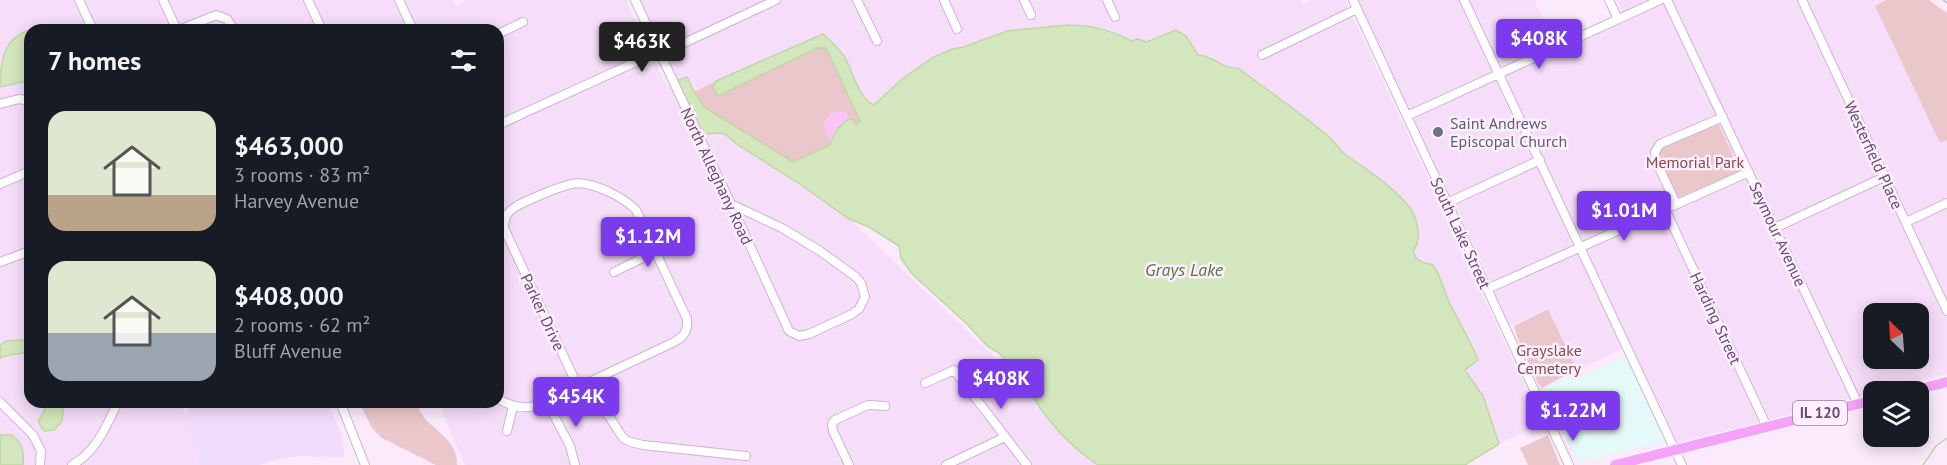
<!DOCTYPE html>
<meta charset="utf-8">
<style>
body{margin:0;font-family:"PT Sans",sans-serif;background:#20242c;color:#f1f3f6;height:100vh;display:flex;flex-direction:column;font-size:22px;white-space:nowrap}
*{box-sizing:border-box;margin:0}
p{font-size:20px;color:#9ea1a6}
.icon{flex:none;width:33px;height:33px;fill:none;stroke:currentColor;stroke-width:2;stroke-linecap:round;stroke-linejoin:round}
.map{position:relative;flex:1;overflow:hidden}
.panel{position:absolute;left:24px;top:24px;width:480px;height:384px;display:flex;flex-direction:column;background:#171b24;border-radius:18px;box-shadow:0 3px 15px #0003}
.panel>*{flex:none}
.needle{width:39px;rotate:335deg}
.controls{position:absolute;left:1863px;top:303px;display:grid;gap:12px}
.controls a{display:grid;place-items:center;width:66px;height:66px;border-radius:12px;background:#171b24;box-shadow:0 3px 15px #0003;font-size:30px}
.price{position:absolute;translate:-50% -51px;padding:0 14px;border-radius:6px;background:#7c3aed;color:#fff;font-size:20px;line-height:39px;filter:drop-shadow(0 2px 3px #0008)}
.price::after{content:'';position:absolute;left:50%;top:36px;width:18px;height:14px;margin-left:-9px;background:inherit;clip-path:polygon(0 0,100% 0,50% 100%)}
.price.active{background:#222;color:#fff}
ul{padding:0;list-style:none}
li{display:flex;align-items:center;gap:18px;height:150px;padding:0 24px}
li span{display:grid;place-items:center;flex:none;width:168px;height:120px;border-radius:18px;color:#555}
li>.icon{margin-inline-start:auto}
span .icon{width:72px;height:72px;fill:#fffc;stroke-width:1}
li b{font-size:26px}
h2{display:flex;justify-content:space-between;align-items:center;height:72px;padding:0 24px;font-size:26px}
.map>svg:first-child{display:block}
.residential{fill:#f6ddf9;fill-rule:evenodd}
.commercial{fill:#f0ddfc}
.education{fill:#e5f9f8}
.green{fill:#eac7ca}
.sand{fill:#fbc4f6}
.water{fill:#d3e6bd;stroke:#bfd8a3;stroke-width:1.5}
.lines{fill:none;stroke-linecap:round;stroke-linejoin:round}
.stream{stroke:#bfd8a3;stroke-width:1.5}
.minor-casing{stroke:#ccb3d3;stroke-width:10}
.major-casing{stroke:#fff;stroke-width:12}
.minor{stroke:#fff;stroke-width:8}
.major{stroke:#f5a2f9;stroke-width:10}
.rail{stroke:#a6c7c2;stroke-width:1.5;stroke-dasharray:9 6;stroke-linecap:butt}
.worship-dot{fill:#6b7280;stroke:#feefff;stroke-width:2}
.labels{text-anchor:middle;stroke-width:5;stroke-linejoin:round;paint-order:stroke}
.shield{fill:#feefff;stroke:#967da0;stroke-width:1.5}
.shield-label{font-size:15px;font-weight:bold;fill:#694c77}
.worship-label{font-size:16px;fill:#5b616d;stroke:#feefff;text-anchor:start}
.street-label{font-size:16px;fill:#694c77;stroke:#feefff}
.park-label{font-size:16px;fill:#884b4a;stroke:#feefff}
.water-label{font-size:18px;font-style:italic;fill:#59743c;stroke:#feefff}
</style>
<div class="map">
<svg width="1947" height="465" viewBox="0 0 1947 465">
<rect width="100%" height="100%" fill="#fbe9fc"/>
<!-- residential -->
<path class="residential" d="M0 0H453L457 6 468 0H626L667 87 677 81 640 0H1301L1303 4 1311 0H1345L1542 423 1499 444 1483 396 1465 369 1478 360 1467 333 1450 304 1437 271 1433 265 1419 261 1415 258 1399 197 1373 173 1344 153 1328 136 1225 68 1210 56 1198 55 1186 36 1175 30 1147 42 1137 39 1132 41 1109 29 1091 26 1068 25 952 49 874 105 869 104 862 94 844 57 823 34 776 54 694 92 687 77 677 82 710 121 800 172 1108 465H465L438 402H498V30H30V402H179L186 416 200 465H0Z
M1357 0H1534L1558 50 1626 20 1617 0H1881L1882 2 1875 6 1940 143 1947 140V374L1880 391 1874 392 1873 393 1677 445 1630 345 1578 370 1548 308 1508 327 1485 267 1454 209ZM1874 314H1918V358H1874Z"/>
<!-- commercial -->
<path class="commercial" d="M202 402H327L342 435 345 457 299 456 279 459 259 465H200L186 416 188 409Z"/>
<!-- education -->
<path class="education" d="M1626 356 1666 440 1664 442 1578 462 1543 389 1568 375 1574 374 1579 378Z"/>
<!-- green -->
<path class="green" d="M1886 0H1929L1947 13V140L1940 143 1875 6Z
M817 48H826L860 121 858 124H854L836 129 830 139V145L793 163 712 114 704 107 694 92 716 81 713 87 718 95Z
M1717 121 1740 171 1678 198 1658 156 1662 148Z
M1548 309 1577 369 1542 388 1539 385 1519 342 1514 326Z
M359 402H416C419 408 421 414 425 419 439 433 458 443 457 465H436L382 438 372 428Z
M1548 435 1560 465H1528L1520 448Z"/>
<!-- sand -->
<path class="sand" d="M836 111 846 113 851 118 836 129 830 139 825 133 824 123 830 114Z"/>
<!-- water -->
<path class="water" d="M1068 25C1096 26 1107 29 1132 41L1137 39 1147 42 1176 30 1186 36 1198 55C1218 57 1218 68 1238 68 1267 90 1298 111 1327 135 1334 141 1339 149 1346 155 1368 171 1393 186 1410 208 1418 219 1422 241 1413 251 1416 262 1422 262 1433 265 1441 276 1444 291 1450 304 1460 323 1470 340 1478 360L1465 370 1483 396 1499 444 1465 465H1098L1079 451 1060 433 1040 408 1022 377 999 353 987 346 967 324 911 273 901 258 899 246 869 227 849 219 797 182 738 145 725 134 721 133 705 134 702 132 677 81 687 77 694 92 704 107 793 162 830 145C833 133 839 125 851 118L856 124 860 121 826 48H817L718 96 713 87 716 81 823 34C831 41 838 48 844 56 852 69 859 100 874 105L902 79 932 58 952 49 964 47 1007 31Z
M34 29 37 30H30V85L22 82 0 87C0 61 4 35 34 29Z
M30 339V351C20 355 10 353 0 358V345L7 341Z
M49 402H64L62 421 54 430 44 431 38 422Z
M0 435H12C23 444 24 451 23 465H0Z"/>
<g class="lines">
<!-- stream -->
<path class="stream" d="M1923 465 1936 446 1947 438"/>
<defs>
<path id="minor" d="M79 0 93 30
M163 0 177 30
M308 0 322 30
M399 0 413 30
M635 0 731 204 789 331 799 336 809 334 852 314 859 309 865 297 861 283 856 277 820 251 782 228 731 204
M857 0 877 41
M944 0 957 29
M1024 0 1031 15
M1107 0 1115 17
M1353 0 1569 465
M1464 0 1682 465
M1609 0 1618 19
M1667 0 1858 404
M1802 0 1947 311
M179 30 216 15 227 19 234 30
M498 34 523 22
M1262 55 1357 9
M0 104 19 99 30 101
M1407 116 1660 0
M498 125 649 56 665 52 776 0
M0 184 30 171
M1447 203 1540 160
M1676 204 1656 161 1655 152 1660 144 1723 117
M1665 209 1767 427
M1906 222 1947 203
M1775 228 1884 177
M0 262 30 251
M614 272 655 252
M1487 289 1749 172
M925 383 954 370 1027 465
M498 399C508 405 517 408 529 407 547 405 565 393 581 386 612 371 643 357 674 342 684 337 688 331 687 319L636 210C623 197 597 184 578 183 567 183 518 203 510 211 505 215 504 222 504 228L578 387 603 407 623 438 630 442 643 445 746 456
M0 402 33 435 41 451 40 465
M340 402 365 465
M547 402 570 446 575 465
M507 431 513 406
M72 465C96 452 107 425 118 402
M849 465 833 431 832 424 835 420 868 405 885 406
M946 465 1005 437"/>
<path id="major" d="M1907 392 1947 382
M1615 465 1874 400"/>
</defs>
<!-- minor casing -->
<use href="#minor" class="minor-casing"/>
<!-- major casing -->
<use href="#major" class="major-casing"/>
<!-- minor -->
<use href="#minor" class="minor"/>
<!-- major -->
<use href="#major" class="major"/>
<!-- rail -->
<path class="rail" d="M1943 0 1947 3"/>
</g>
<!-- markers -->
<circle class="worship-dot" cx="1438" cy="132" r="6"/>
<g class="labels">
<!-- shield labels -->
<rect class="shield" x="1793" y="401" width="54" height="24" rx="4.5"/>
<g class="shield-label">
<text x="1820" y="418">IL 120</text>
</g>
<!-- worship labels -->
<g class="worship-label">
<text x="1450" y="129">Saint Andrews<tspan x="1450" dy="18">Episcopal Church</tspan></text>
</g>
<!-- street labels -->
<g class="street-label">
<text transform="translate(1874 155) rotate(65)" y="6">Westerfield Place</text>
<text transform="translate(717 176) rotate(65)" y="6">North Alleghany Road</text>
<text transform="translate(1461 233) rotate(65)" y="6">South Lake Street</text>
<text transform="translate(1778 234) rotate(65)" y="6">Seymour Avenue</text>
<text transform="translate(543 312) rotate(65)" y="6">Parker Drive</text>
<text transform="translate(1716 318) rotate(65)" y="6">Harding Street</text>
</g>
<!-- park labels -->
<g class="park-label">
<text x="1695" y="168">Memorial Park</text>
<text x="1549" y="356">Grayslake<tspan x="1549" dy="18">Cemetery</tspan></text>
</g>
<!-- water labels -->
<g class="water-label">
<text x="1184" y="276">Grays Lake</text>
</g>
</g>
</svg>
<div class="controls">
<a><svg class="needle" viewBox="-14 -14 28 28"><path d="M0-13l5 13h-10z" fill="#e53935"/><path d="M0 13l5-13h-10z" fill="#9ea1a6"/></svg></a>
<a><svg class="icon" aria-label="layers" viewBox="0 0 24 24"><path d="M12 4l9 5-9 5-9-5zM3 14l9 5 9-5"/></svg></a>
</div>
<b class="price" style="left:1539px;top:70px">$408K</b>
<b class="price active" style="left:642px;top:73px">$463K</b>
<b class="price" style="left:1624px;top:242px">$1.01M</b>
<b class="price" style="left:648px;top:268px">$1.12M</b>
<b class="price" style="left:1001px;top:410px">$408K</b>
<b class="price" style="left:576px;top:428px">$454K</b>
<b class="price" style="left:1573px;top:442px">$1.22M</b>
<section class="panel">
<h2>7 homes<svg class="icon" aria-label="filters" viewBox="0 0 24 24"><path d="M4 7h16M4 17h16"/><circle cx="9" cy="7" r="2"/><circle cx="15" cy="17" r="2"/></svg></h2>
<ul>
<li><span style="background:linear-gradient(#dfe7d0 70%,#b9a48a 0)"><svg class="icon" aria-label="home" viewBox="0 0 24 24"><path d="M3 11l9-7 9 7M6 9v11h12V9"/></svg></span><div><b>$463,000</b><p>3 rooms · 83 m²</p><p>Harvey Avenue</p></div></li>
<li><span style="background:linear-gradient(#dfe7d0 60%,#9aa5b1 0)"><svg class="icon" aria-label="home" viewBox="0 0 24 24"><path d="M3 11l9-7 9 7M6 9v11h12V9"/></svg></span><div><b>$408,000</b><p>2 rooms · 62 m²</p><p>Bluff Avenue</p></div></li>
</ul>
</section>
</div>
